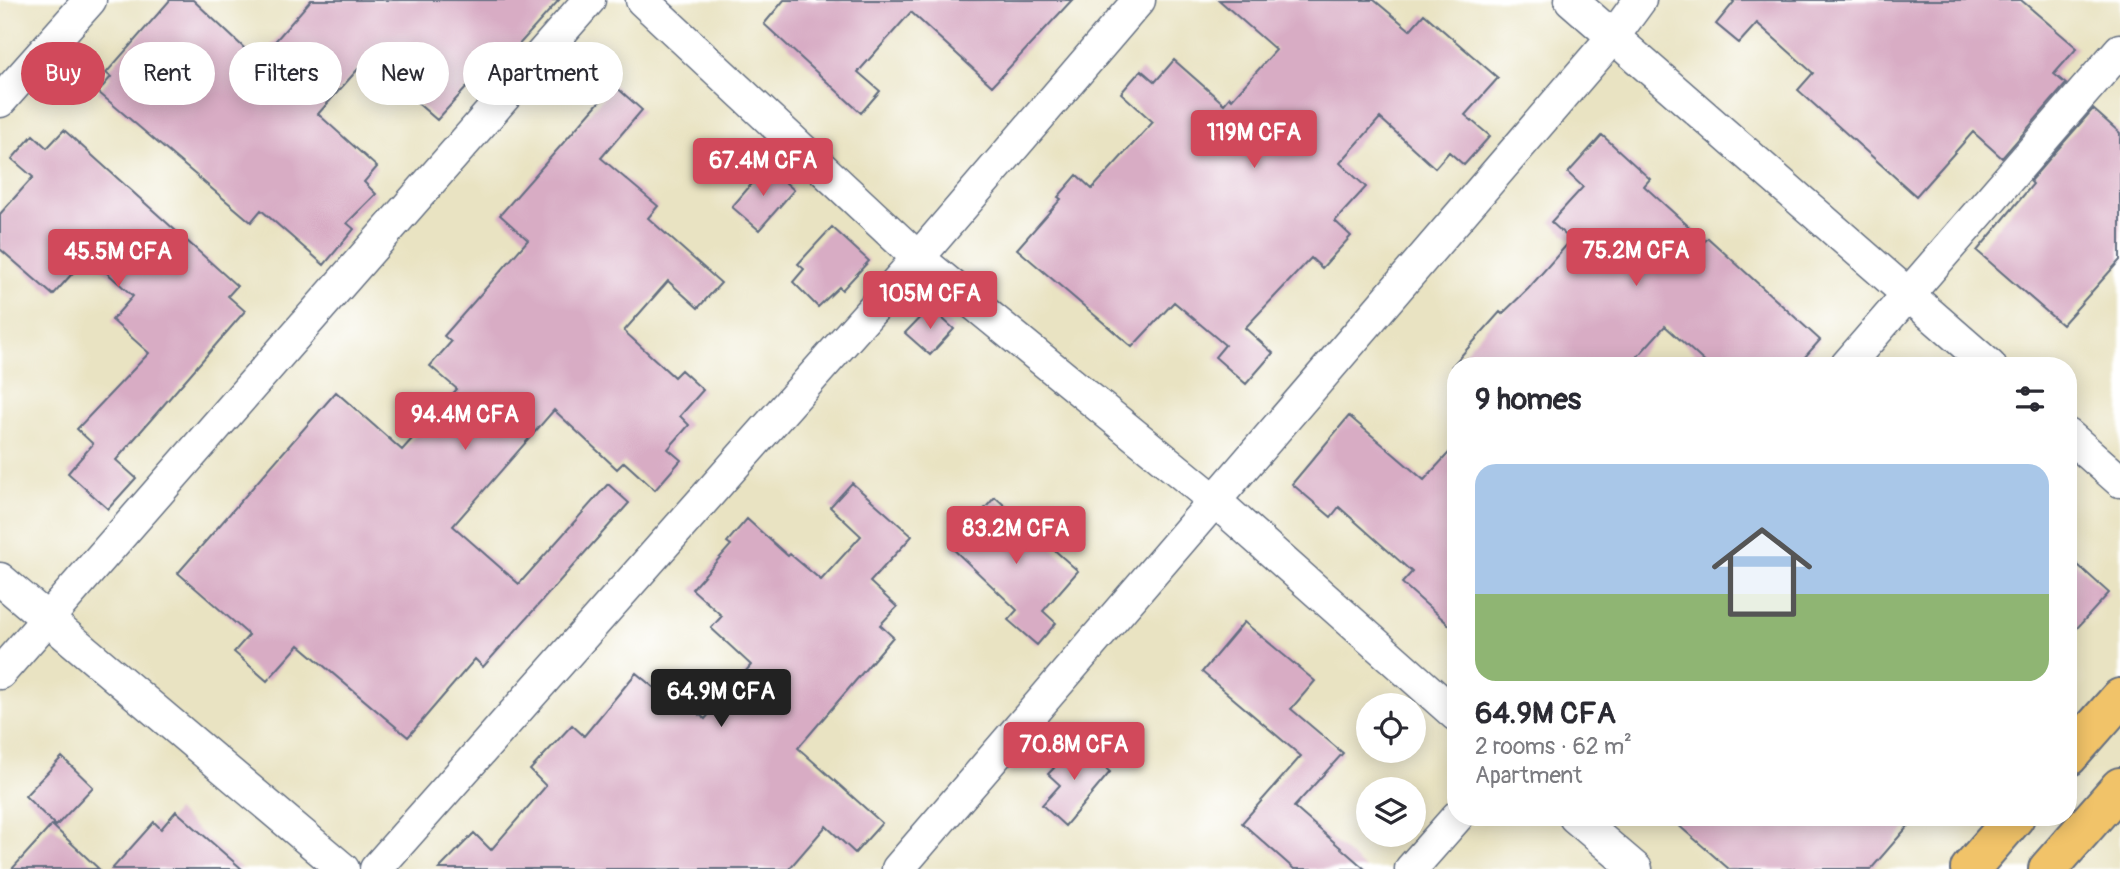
<!DOCTYPE html>
<meta charset="utf-8">
<style>
body{margin:0;font-family:Pangolin,sans-serif;background:#f7f7f7;color:#2b2b33;height:100vh;display:flex;flex-direction:column;font-size:26px;white-space:nowrap}
*{box-sizing:border-box;margin:0}
p{font-size:23px;color:#7c7c81}
.icon{flex:none;width:38px;height:38px;fill:none;stroke:currentColor;stroke-width:2;stroke-linecap:round;stroke-linejoin:round}
.map{position:relative;flex:1;overflow:hidden}
.details{position:absolute;left:1447px;top:357px;width:630px;height:469px;display:flex;flex-direction:column;background:#fff;border-radius:28px;box-shadow:0 4px 18px #0003}
.details>*{flex:none}
.banner{position:absolute;left:21px;top:42px;width:665px;height:63px;display:flex;gap:14px}
.fabs{position:absolute;left:1356px;top:693px;display:grid;gap:14px}
.fabs a{display:grid;place-items:center;width:70px;height:70px;border-radius:50%;background:#fff;box-shadow:0 4px 18px #0003;font-size:35px}
.price{position:absolute;translate:-50% -60px;padding:0 16px;border-radius:7px;background:#d1495b;color:#fff;font-size:23px;line-height:46px;filter:drop-shadow(0 2px 4px #0008)}
.price::after{content:'';position:absolute;left:50%;top:42px;width:21px;height:16px;margin-left:-10px;background:inherit;clip-path:polygon(0 0,100% 0,50% 100%)}
.price.active{background:#222;color:#fff}
ul{padding:0;list-style:none}
li{display:grid;align-content:center;gap:14px;height:371px;padding:0 28px}
li+li{border-top:2px solid #e1e1e2}
li span{display:grid;place-items:center;height:217px;border-radius:21px;color:#555}
li>.icon{margin-inline-start:auto}
span .icon{width:126px;height:126px;fill:#fffc;stroke-width:1}
li b{font-size:30px}
h2{display:flex;justify-content:space-between;align-items:center;height:84px;padding:0 28px;font-size:30px}
.tag{padding:0 24px;border-radius:32px;background:#fff;box-shadow:0 4px 18px #0003;font-size:24px;line-height:63px}
.tag.active{background:#d1495b;color:#fff}
.map>svg:first-child{display:block}
.building{fill:#d8acc4}
.lines{fill:none;stroke-linecap:round;stroke-linejoin:round}
.street-casing{stroke:#636e81;stroke-width:35}
.primary-casing{stroke:#636e81;stroke-width:42}
.street{stroke:#fff;stroke-width:32}
.primary{stroke:#f1c369;stroke-width:38}
</style>
<div class="map">
<svg width="2120" height="869" viewBox="0 0 2120 869">
<rect width="100%" height="100%" fill="#fff"/>
<filter id="ink" filterUnits="userSpaceOnUse"><feTurbulence type="fractalNoise" baseFrequency=".0143" numOctaves="2"/><feDisplacementMap in="SourceGraphic" scale="14" xChannelSelector="R" yChannelSelector="G"/><feConvolveMatrix kernelMatrix="1 2 1 2 8 2 1 2 1" color-interpolation-filters="sRGB"/></filter>
<filter id="wash" filterUnits="userSpaceOnUse"><feTurbulence type="fractalNoise" baseFrequency=".00686" numOctaves="4" result="noise"/><feDisplacementMap in="SourceGraphic" scale="28" xChannelSelector="R" yChannelSelector="G"/><feGaussianBlur stdDeviation="1.57" result="paint"/><feColorMatrix in="noise" values="0 0 0 0 0 0 0 0 0 0 0 0 0 0 0 0 0 1.4 0 .05"/><feComposite in="paint" operator="in"/></filter>
<g filter="url(#wash)">
<rect width="100%" height="100%" fill="#e9e3c2"/>
<g id="blocks">
<!-- building -->
<path class="building" d="M170 0H193L258 61 311 0H559L506 59 504 57 492 70 487 65 437 120 367 59 318 114 377 167 364 182 376 194 347 223 354 229 324 265 261 210 251 222 98 92 111 77 106 73Z
M784 0H1072L992 86 911 12 858 72 880 91 861 113 764 24Z
M1219 0H1374L1410 30 1424 14 1498 78 1465 115 1490 136 1464 165 1449 152 1435 168 1380 118 1340 163 1366 187 1335 221 1351 236 1322 268 1311 258 1245 328 1273 353 1246 384 1215 357 1225 345 1174 302 1132 347 1017 249 1061 199 1058 197 1077 175 1092 189 1153 122 1121 93 1141 70 1155 82 1174 60 1224 104 1230 97 1232 99 1276 50Z
M1732 0H2021L2077 48 2054 74 2066 84 2002 158 1973 132 1916 196 1798 90 1813 73 1757 23 1739 43 1716 24 1734 2Z
M614 85 642 110 601 158 658 206 648 218 721 283 698 308 668 281 624 331 674 377 681 370 703 390 680 416 689 425 668 449 681 460 655 490 624 462 617 469 554 410 453 526 519 584 608 484 629 503 483 667 475 659 408 737 299 645 267 681 234 652 249 635 178 573 336 392 402 450 457 389 430 366 451 342 444 336 528 240 500 215Z
M2093 109 2120 133V260L2062 325 1977 251 2033 184 2030 181Z
M64 130 237 286 228 296 245 311 116 460 136 478 108 509 68 473 93 444 77 429 149 353 112 320 133 296 88 256 53 295 0 249V214L33 177 12 159 33 135 47 148Z
M1602 135 1650 179 1644 186 1705 241 1708 238 1820 340 1797 366H1709L1665 326 1629 366H1452L1500 312 1502 314 1528 289 1571 240 1551 222 1583 187 1568 173Z
M767 166 794 190 759 230 732 207Z
M832 227 869 261 842 290 839 287 818 307 793 282 804 269 798 264Z
M930 307 954 329 930 355 905 333Z
M1349 416 1424 480 1456 445V631L1402 583 1412 572 1339 507 1331 517 1292 484Z
M852 483 912 536 870 582 897 607 880 625 893 637 798 748 882 823 855 853 826 826 789 869H439L474 833 491 850 546 786 530 770 572 725 584 736 636 673 675 705 681 699 705 719 751 665 711 628 722 616 692 589 731 545 727 542 747 519 788 556 790 554 821 580 861 536 830 507Z
M995 497 1078 571 1043 611 1056 623 1037 645 1008 620 1017 610 951 547Z
M2068 556 2109 593 2068 638Z
M1244 622 1315 681 1291 709 1343 753 1294 807 1365 869H1294L1242 823 1301 756 1202 672Z
M1074 740 1110 772 1065 826 1042 805 1060 785 1048 774 1054 768 1050 765Z
M62 757 93 787 56 826 25 796Z
M176 811 242 869H112L154 822 161 829Z
M1669 817H1916L1871 869H1729Z
M52 825 99 869H12Z"/>
</g>
</g>
<g filter="url(#ink)">
<use href="#blocks" fill-opacity="0" stroke="#636e81" stroke-width="2"/>
<g class="lines">
<defs>
<path id="street" d="M642 0 918 258 1214 500 1456 715
M1571 0 1990 366
M0 101 90 0
M1846 366 2120 50
M2068 435 2120 481
M0 579 343 869
M0 673 589 0
M1575 817 1636 869
M376 869 918 258 1139 0
M898 869 1613 37 1640 0
M1411 869 1457 817"/>
<path id="primary" d="M2068 757 2120 698
M1970 869 2015 817
M2048 869 2120 787"/>
</defs>
<!-- street casing -->
<use href="#street" class="street-casing"/>
<!-- primary casing -->
<use href="#primary" class="primary-casing"/>
<!-- street -->
<use href="#street" class="street"/>
<!-- primary -->
<use href="#primary" class="primary"/>
</g>
</g>
</svg>
<div class="fabs">
<a><svg class="icon" aria-label="locate" viewBox="0 0 24 24"><circle cx="12" cy="12" r="6"/><path d="M12 2v4M12 18v4M2 12h4M18 12h4"/></svg></a>
<a><svg class="icon" aria-label="layers" viewBox="0 0 24 24"><path d="M12 4l9 5-9 5-9-5zM3 14l9 5 9-5"/></svg></a>
</div>
<b class="price" style="left:1254px;top:170px">119M CFA</b>
<b class="price" style="left:763px;top:198px">67.4M CFA</b>
<b class="price" style="left:1636px;top:288px">75.2M CFA</b>
<b class="price" style="left:118px;top:289px">45.5M CFA</b>
<b class="price" style="left:930px;top:331px">105M CFA</b>
<b class="price" style="left:465px;top:452px">94.4M CFA</b>
<b class="price" style="left:1016px;top:566px">83.2M CFA</b>
<b class="price active" style="left:721px;top:729px">64.9M CFA</b>
<b class="price" style="left:1074px;top:782px">70.8M CFA</b>
<div class="banner">
<a class="tag active">Buy</a>
<a class="tag">Rent</a>
<a class="tag">Filters</a>
<a class="tag">New</a>
<a class="tag">Apartment</a>
</div>
<section class="details">
<h2>9 homes<svg class="icon" aria-label="filters" viewBox="0 0 24 24"><path d="M4 7h16M4 17h16"/><circle cx="9" cy="7" r="2"/><circle cx="15" cy="17" r="2"/></svg></h2>
<ul>
<li><span style="background:linear-gradient(#a9c7e8 60%,#8fb573 0)"><svg class="icon" aria-label="home" viewBox="0 0 24 24"><path d="M3 11l9-7 9 7M6 9v11h12V9"/></svg></span><div><b>64.9M CFA</b><p>2 rooms · 62 m²</p><p>Apartment</p></div></li>
</ul>
</section>
</div>
